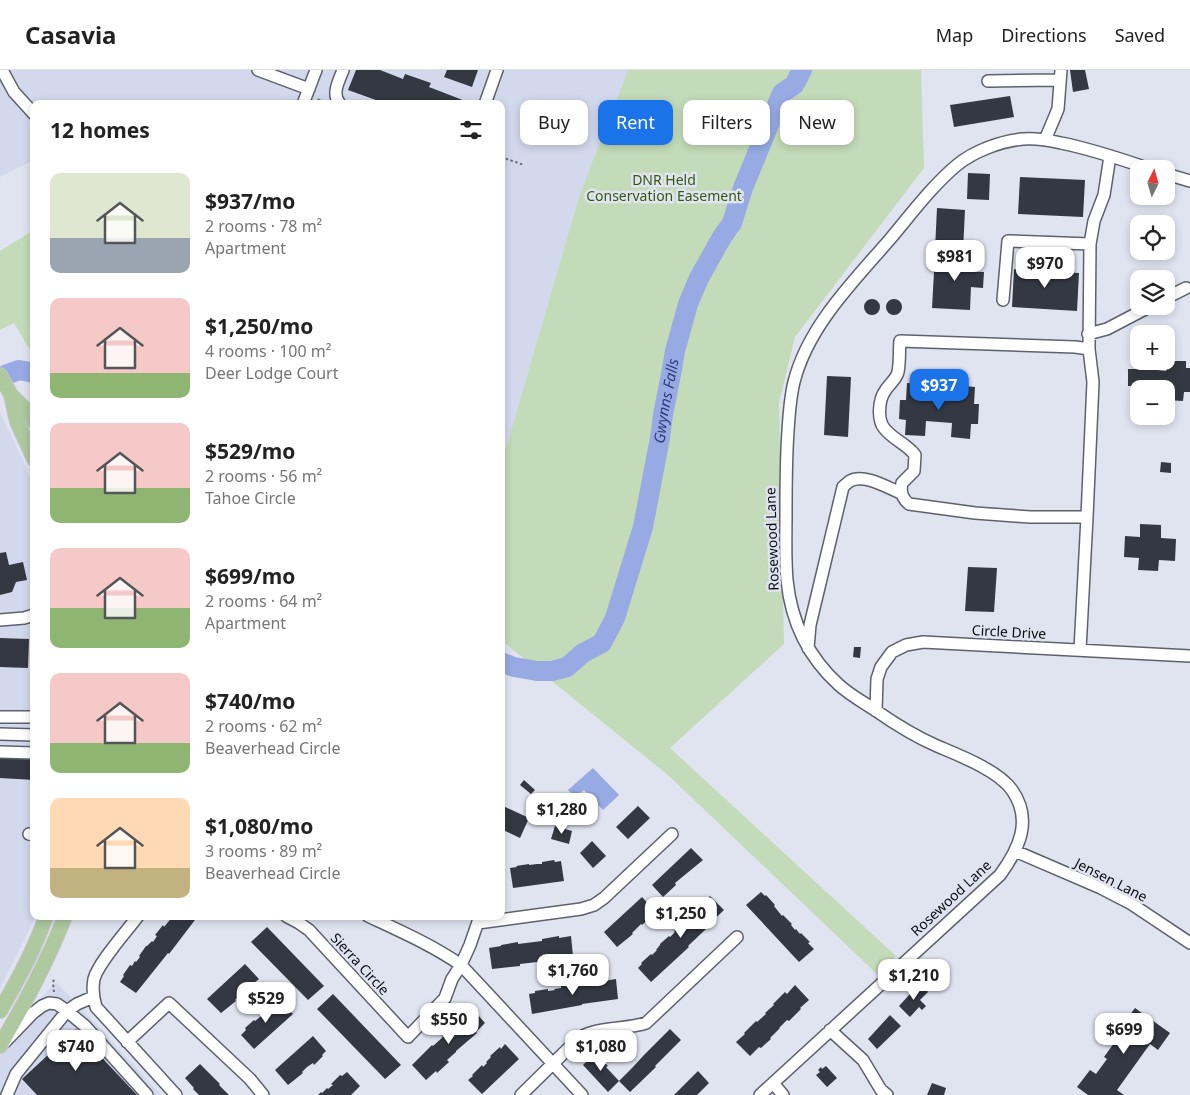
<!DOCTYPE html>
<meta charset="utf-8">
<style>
body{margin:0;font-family:"Noto Sans",sans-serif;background:#f6f6f6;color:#222;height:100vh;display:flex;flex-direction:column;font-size:19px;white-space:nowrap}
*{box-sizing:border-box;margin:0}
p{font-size:16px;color:#767676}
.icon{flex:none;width:28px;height:28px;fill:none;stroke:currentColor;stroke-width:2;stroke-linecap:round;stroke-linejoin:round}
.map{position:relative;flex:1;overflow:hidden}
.sheet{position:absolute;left:30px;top:30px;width:475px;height:820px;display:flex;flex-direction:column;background:#fff;border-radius:10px;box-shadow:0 2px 8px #0003}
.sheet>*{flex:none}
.guide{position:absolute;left:520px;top:30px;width:475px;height:45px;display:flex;gap:10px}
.needle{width:32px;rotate:5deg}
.tools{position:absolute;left:1130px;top:90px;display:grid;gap:10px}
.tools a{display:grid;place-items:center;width:45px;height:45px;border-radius:10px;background:#fff;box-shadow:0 2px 8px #0003;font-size:25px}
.price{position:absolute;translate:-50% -42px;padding:0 11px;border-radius:10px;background:#fff;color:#222;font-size:16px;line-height:32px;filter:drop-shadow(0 1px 2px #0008)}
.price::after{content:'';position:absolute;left:50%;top:30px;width:15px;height:11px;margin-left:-8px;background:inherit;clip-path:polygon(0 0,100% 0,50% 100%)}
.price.current{background:#1a73e8;color:#fff}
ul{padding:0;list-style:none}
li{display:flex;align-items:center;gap:15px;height:125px;padding:0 20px}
li span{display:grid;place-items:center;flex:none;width:140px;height:100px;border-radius:10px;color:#555}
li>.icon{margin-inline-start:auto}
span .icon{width:60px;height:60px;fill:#fffc;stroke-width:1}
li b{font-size:21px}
h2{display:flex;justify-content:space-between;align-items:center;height:60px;padding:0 20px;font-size:21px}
.pill{padding:0 18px;border-radius:10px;background:#fff;box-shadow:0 2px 8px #0003;font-size:18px;line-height:45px}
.pill.current{background:#1a73e8;color:#fff}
header{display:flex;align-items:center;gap:30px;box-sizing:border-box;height:70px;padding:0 25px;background:#fff;border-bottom:1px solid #e0e0e0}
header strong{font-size:24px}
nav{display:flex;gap:28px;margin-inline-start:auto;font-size:18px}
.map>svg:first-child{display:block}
.built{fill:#d2d9ed}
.green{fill:#c3dbb8}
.water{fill:#97aae3}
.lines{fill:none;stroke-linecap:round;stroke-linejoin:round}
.river{stroke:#97aae3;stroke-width:20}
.building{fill:#343842}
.minor-casing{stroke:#5e616d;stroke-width:14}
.major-casing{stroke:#c4c5c6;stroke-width:16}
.path{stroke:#6c6f77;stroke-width:2;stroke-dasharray:2.5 2.5;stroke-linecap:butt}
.minor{stroke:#fff;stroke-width:11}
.major{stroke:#aec8a0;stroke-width:14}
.labels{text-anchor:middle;stroke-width:5;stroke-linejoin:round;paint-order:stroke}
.park-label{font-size:14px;fill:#2f5a0c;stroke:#e0e4f1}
.street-label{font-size:14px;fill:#0b0d11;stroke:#e0e4f1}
.water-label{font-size:15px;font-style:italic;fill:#2c3c7f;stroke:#e0e4f1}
</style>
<header>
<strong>Casavia</strong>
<nav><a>Map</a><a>Directions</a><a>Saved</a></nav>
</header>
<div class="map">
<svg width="1190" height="1025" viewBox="0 0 1190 1025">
<rect width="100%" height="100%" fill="#e0e4f1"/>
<!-- built -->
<path class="built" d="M0 0H628L580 125 506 378H501V34H34V90L0 107Z
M0 342 24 393 34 418V846H35L31 856 0 919Z
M56 912 82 939 161 1025H0V987L27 942Z"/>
<!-- green -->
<path class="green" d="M628 0H921L924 98 795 267 779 333 784 574 670 678 896 886 878 905 668 705 501 570V378H506L580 124Z
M34 160V287L14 253 0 260V181Z"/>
<!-- water -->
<path class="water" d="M593 698 619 725 603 740 584 720 575 727 568 720Z"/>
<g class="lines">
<!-- river -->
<g class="river">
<path d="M0 307 19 300 34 303"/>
<path id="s1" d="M501 592 514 597 537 601H552L567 597 583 583 602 573 615 548 643 457 660 368 663 345 672 299 675 281 688 234 699 208 722 167 732 153 743 118 775 40 782 23 794 15 802 0"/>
</g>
</g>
<!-- building -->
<path class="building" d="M356 0H380L403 9 405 4 431 13 429 17 473 34H387L348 20Z
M447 0H478L472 17 444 7Z
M1070 0H1085L1089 19 1073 22Z
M1010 26 1014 47 954 57 950 35Z
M968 103 990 104 989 130 967 129Z
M1020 107 1085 110 1083 147 1018 144Z
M937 138 965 140 963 181 935 179Z
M935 184 973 186 972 202H984L983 218 971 217 970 240 932 238Z
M1025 187H1037L1036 201 1079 203 1077 241 1012 237 1014 199 1024 200Z
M886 237a8 8 0 1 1 16 0a8 8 0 1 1-16 0Z
M864 237a8 8 0 1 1 16 0a8 8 0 1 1-16 0Z
M1167 291H1186V298H1190V322H1184L1183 331 1166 330V318L1153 317V319H1139V323H1135V316H1128V299H1137V292L1157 293V300L1166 301Z
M827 306 851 307 848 367 824 365Z
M907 313 928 314 927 329 953 331 954 315 975 317 974 334H979L978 354H971L970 369 951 367 952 353 926 351 925 366 905 365 906 350 899 349 900 330H906Z
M1161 392 1171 393V403L1160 402Z
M1140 454 1161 455V468L1176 469 1175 491 1159 490 1158 501 1138 500 1139 488 1124 487 1125 466 1140 467Z
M6 482 9 495 23 492 27 510 16 512 12 522 0 525V483Z
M968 497 997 498 994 542 965 541Z
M0 568 29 569 28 598 0 597Z
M854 577H861L860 588 853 587Z
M0 686 34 688V710L0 708Z
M524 710 535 720 531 724 520 715Z
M501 735 529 748 520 768 501 759Z
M638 736 650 748 628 769 616 757Z
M555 756 572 761 569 774 551 769Z
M592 771 606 786 593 798 580 783Z
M691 778 703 790 675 813 676 815 663 827 652 815Z
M554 790 555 792 561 791 564 811 513 818 510 798 517 797 516 796 529 794V795L537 794H542V792Z
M761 822 765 826 766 825 775 835 774 836 782 846 783 845 792 854 791 855 795 860 796 859 800 864 801 863 810 872 808 873 814 879 799 892 746 835Z
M710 826 724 840 705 858 706 859 688 876 689 877 651 912 638 898 642 894 641 893 651 884 652 885 657 880H656L660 875V874L669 866 670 867 675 862 674 861 678 857 677 856 686 848 688 849 696 839 695 838 704 829 706 830Z
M642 827 655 841 650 845 651 847 642 855 641 854 632 863 633 864 617 877 604 862Z
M173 846H198L169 884 168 883 136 923 120 912 124 906 123 905 130 895 132 896 135 891 136 892 140 887 139 886 146 876H147L152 871 153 872 157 866 155 865 163 855 164 857Z
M267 857 324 916 308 930 251 872Z
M559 866V868L571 866 573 886 560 888 561 890 547 892 546 891 520 894V896L492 899 489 878 501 876V875L518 872V874L542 871V869Z
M245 894 259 909 254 913 255 914 246 923 245 921 239 926 235 930 236 931 221 943 207 929Z
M616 909 618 929 582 934V935L532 944 529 924 535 923V921L548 919V921L555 920 554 919 561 918V916L573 915V916H579V914L586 913V912L598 910V912Z
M920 913 928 922 920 930 926 936 922 940 919 937 910 947 899 936Z
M795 915 809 930 800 938 801 939 789 951 787 950 779 958H780L770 968 771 969 761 978 759 977 750 986 736 972 745 964 744 963 756 951 757 952 766 944 765 943 774 935 773 934 785 922 787 924Z
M333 924 401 995 385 1009 317 939Z
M279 930 293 944 254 979 241 965 246 960 245 958 254 950 255 951 265 943 264 942 273 934 274 935Z
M472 938 485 953 476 962 477 963 456 981V982L447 990 449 992 437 1003 436 1001 426 1010 412 995 432 975 433 976 443 967 442 966 451 958 450 957 462 946 463 947Z
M1135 938 1170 963 1158 980 1150 974 1117 1020 1124 1025H1088L1077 1017 1090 1000 1096 1004 1107 989 1104 987 1114 973 1116 975 1127 959 1122 955Z
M890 945 901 956 877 979 868 969Z
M76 959 106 992 137 1025H37L22 1009Z
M670 959 681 970 655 996 656 997 630 1022 619 1011 632 998 644 985Z
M313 966 326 981 322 985 323 986 314 995 313 993 307 997 302 1002 303 1003 288 1015 275 1000Z
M505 974 519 989 482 1024 468 1010 473 1006 472 1005 482 995 483 997 487 993 486 992 491 987 490 986 500 977 501 979Z
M595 983 608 996 606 997 619 1011 608 1022 583 995Z
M200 994 220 1014 219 1015 229 1025H199L193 1019 194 1018 185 1008Z
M826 996 837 1008 827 1017 816 1005 820 1002 818 1000 821 997 822 999Z
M698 1001 709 1013 697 1025H674Z
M347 1002 360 1016 351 1025H318L321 1022 322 1023 327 1018 328 1019 333 1015 331 1014 340 1005 342 1006Z
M932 1013 946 1018 944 1025H927Z"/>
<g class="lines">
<defs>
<path id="minor" d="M2 0 14 22 34 44
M258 0 309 19
M988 11 1060 10
M303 34 316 0
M340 34C331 24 339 11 343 0
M485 34 497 0
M1045 70 1058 39 1061 0
M1166 104 1190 111
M1166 228 1186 218
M1003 230 1008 171 1090 174
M1088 264 1107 259 1151 236
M1089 279 1090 174 1094 151 1104 125 1110 86
M0 550 24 548 34 545
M808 578 810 555 843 417C845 415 847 413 850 411 864 403 888 418 901 423
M1080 580 1087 447H1030L975 443 909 434C902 428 900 422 902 413L914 401 915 385C907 374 892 369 884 358 877 349 879 329 885 321 889 314 896 310 898 302 900 292 899 281 900 271L1075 277 1089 279 1093 312 1087 447
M876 641 877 609 881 597 892 582 906 575 923 572 1190 586
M0 647H34
M0 664 34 665
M0 682 34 683
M29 764 34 765
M1015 781 1101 818 1130 833 1190 873
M138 846C127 861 98 893 94 909 92 919 93 927 96 937L176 1025
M286 846 299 853 309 860 408 967 445 928 452 909 461 895 470 875 480 846
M368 846C400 861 432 875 461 895L582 1025
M478 853 581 839 594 835 604 828 672 764
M830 960 863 990 881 1020 887 1025
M5 972 33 943 42 936 49 933 57 934 67 941 85 956 147 1025
M127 972 169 933 250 1009 263 1025
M773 1013 783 1025
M7 1025 16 1004 67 941 77 934 93 927
M521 1025 579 968C599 956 625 960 646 953L737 867
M760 1025 1000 805C1019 779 1033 750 1012 720 998 700 958 685 937 676 914 666 895 654 875 640 863 632 850 625 839 615 808 587 791 551 787 510 785 488 786 465 786 444 786 416 786 389 788 361 789 345 790 328 794 312 808 256 854 211 891 168 912 143 932 116 957 95 974 81 1001 71 1023 69 1035 68 1048 70 1061 73 1091 79 1121 89 1150 99"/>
<path id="major" d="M0 305 11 325 30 344 34 352
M11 325 17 352 34 389
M0 941C17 911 35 879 46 846
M0 976C24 934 48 891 65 846"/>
</defs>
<!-- minor casing -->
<use href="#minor" class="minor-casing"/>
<!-- major casing -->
<use href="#major" class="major-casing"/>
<!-- path -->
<path class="path" d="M318 29 323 32
M501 82 502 80
M501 87 524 95
M54 922 53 914 54 908"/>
<!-- minor -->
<use href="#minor" class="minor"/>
<!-- major -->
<use href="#major" class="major"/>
</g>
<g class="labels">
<!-- park labels -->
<g class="park-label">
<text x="664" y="115">DNR Held<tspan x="664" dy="16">Conservation Easement</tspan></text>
</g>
<!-- street labels -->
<g class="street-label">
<text transform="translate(772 469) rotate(-92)" y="5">Rosewood Lane</text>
<text transform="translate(1009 562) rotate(3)" y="5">Circle Drive</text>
<text transform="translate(1111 810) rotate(27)" y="5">Jensen Lane</text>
<text transform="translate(951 828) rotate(-43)" y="5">Rosewood Lane</text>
<text transform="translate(360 894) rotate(47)" y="5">Sierra Circle</text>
</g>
<!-- water labels -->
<g class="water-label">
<text dy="5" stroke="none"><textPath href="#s1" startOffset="362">Gwynns Falls</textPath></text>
</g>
</g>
</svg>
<div class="tools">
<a><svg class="needle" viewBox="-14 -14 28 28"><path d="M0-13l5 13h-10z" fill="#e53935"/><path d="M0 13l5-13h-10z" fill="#767676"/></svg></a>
<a><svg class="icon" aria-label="locate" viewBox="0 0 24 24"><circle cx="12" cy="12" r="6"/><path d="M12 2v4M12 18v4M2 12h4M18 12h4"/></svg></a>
<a><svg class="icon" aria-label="layers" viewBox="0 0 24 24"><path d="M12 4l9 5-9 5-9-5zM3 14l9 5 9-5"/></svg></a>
<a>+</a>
<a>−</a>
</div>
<b class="price" style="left:955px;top:212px">$981</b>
<b class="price" style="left:1045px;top:219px">$970</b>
<b class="price current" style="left:939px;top:341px">$937</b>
<b class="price" style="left:562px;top:765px">$1,280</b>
<b class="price" style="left:681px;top:869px">$1,250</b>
<b class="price" style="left:573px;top:926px">$1,760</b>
<b class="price" style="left:914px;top:931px">$1,210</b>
<b class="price" style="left:266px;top:954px">$529</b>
<b class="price" style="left:449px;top:975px">$550</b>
<b class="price" style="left:1124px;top:985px">$699</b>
<b class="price" style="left:76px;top:1002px">$740</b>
<b class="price" style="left:601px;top:1002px">$1,080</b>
<div class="guide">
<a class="pill">Buy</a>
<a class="pill current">Rent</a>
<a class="pill">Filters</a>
<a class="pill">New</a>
</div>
<section class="sheet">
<h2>12 homes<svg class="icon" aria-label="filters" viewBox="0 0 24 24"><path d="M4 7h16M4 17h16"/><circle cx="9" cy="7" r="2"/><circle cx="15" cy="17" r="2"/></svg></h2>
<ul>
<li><span style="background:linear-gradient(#dfe7d0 65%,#9aa5b1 0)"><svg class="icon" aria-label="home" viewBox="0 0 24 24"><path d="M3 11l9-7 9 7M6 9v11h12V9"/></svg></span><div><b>$937/mo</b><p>2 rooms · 78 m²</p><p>Apartment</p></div></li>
<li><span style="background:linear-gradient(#f6c9c9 75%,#8fb573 0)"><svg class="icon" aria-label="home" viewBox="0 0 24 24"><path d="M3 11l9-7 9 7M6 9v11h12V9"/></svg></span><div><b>$1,250/mo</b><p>4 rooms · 100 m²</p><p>Deer Lodge Court</p></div></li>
<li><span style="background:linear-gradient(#f6c9c9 65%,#8fb573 0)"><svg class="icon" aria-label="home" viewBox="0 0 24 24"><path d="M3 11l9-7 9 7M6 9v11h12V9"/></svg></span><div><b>$529/mo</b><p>2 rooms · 56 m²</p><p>Tahoe Circle</p></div></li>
<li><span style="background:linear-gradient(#f6c9c9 60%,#8fb573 0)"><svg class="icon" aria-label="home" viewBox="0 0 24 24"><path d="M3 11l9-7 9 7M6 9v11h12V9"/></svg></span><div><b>$699/mo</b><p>2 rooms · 64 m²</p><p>Apartment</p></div></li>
<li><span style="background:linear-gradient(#f6c9c9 70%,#8fb573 0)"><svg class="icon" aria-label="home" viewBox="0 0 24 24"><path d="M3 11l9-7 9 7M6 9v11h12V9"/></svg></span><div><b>$740/mo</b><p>2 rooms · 62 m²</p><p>Beaverhead Circle</p></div></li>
<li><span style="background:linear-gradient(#ffd9b3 70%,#c2b280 0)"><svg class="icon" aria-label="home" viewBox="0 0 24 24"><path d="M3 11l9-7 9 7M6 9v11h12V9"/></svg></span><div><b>$1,080/mo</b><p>3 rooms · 89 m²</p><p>Beaverhead Circle</p></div></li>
</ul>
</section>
</div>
